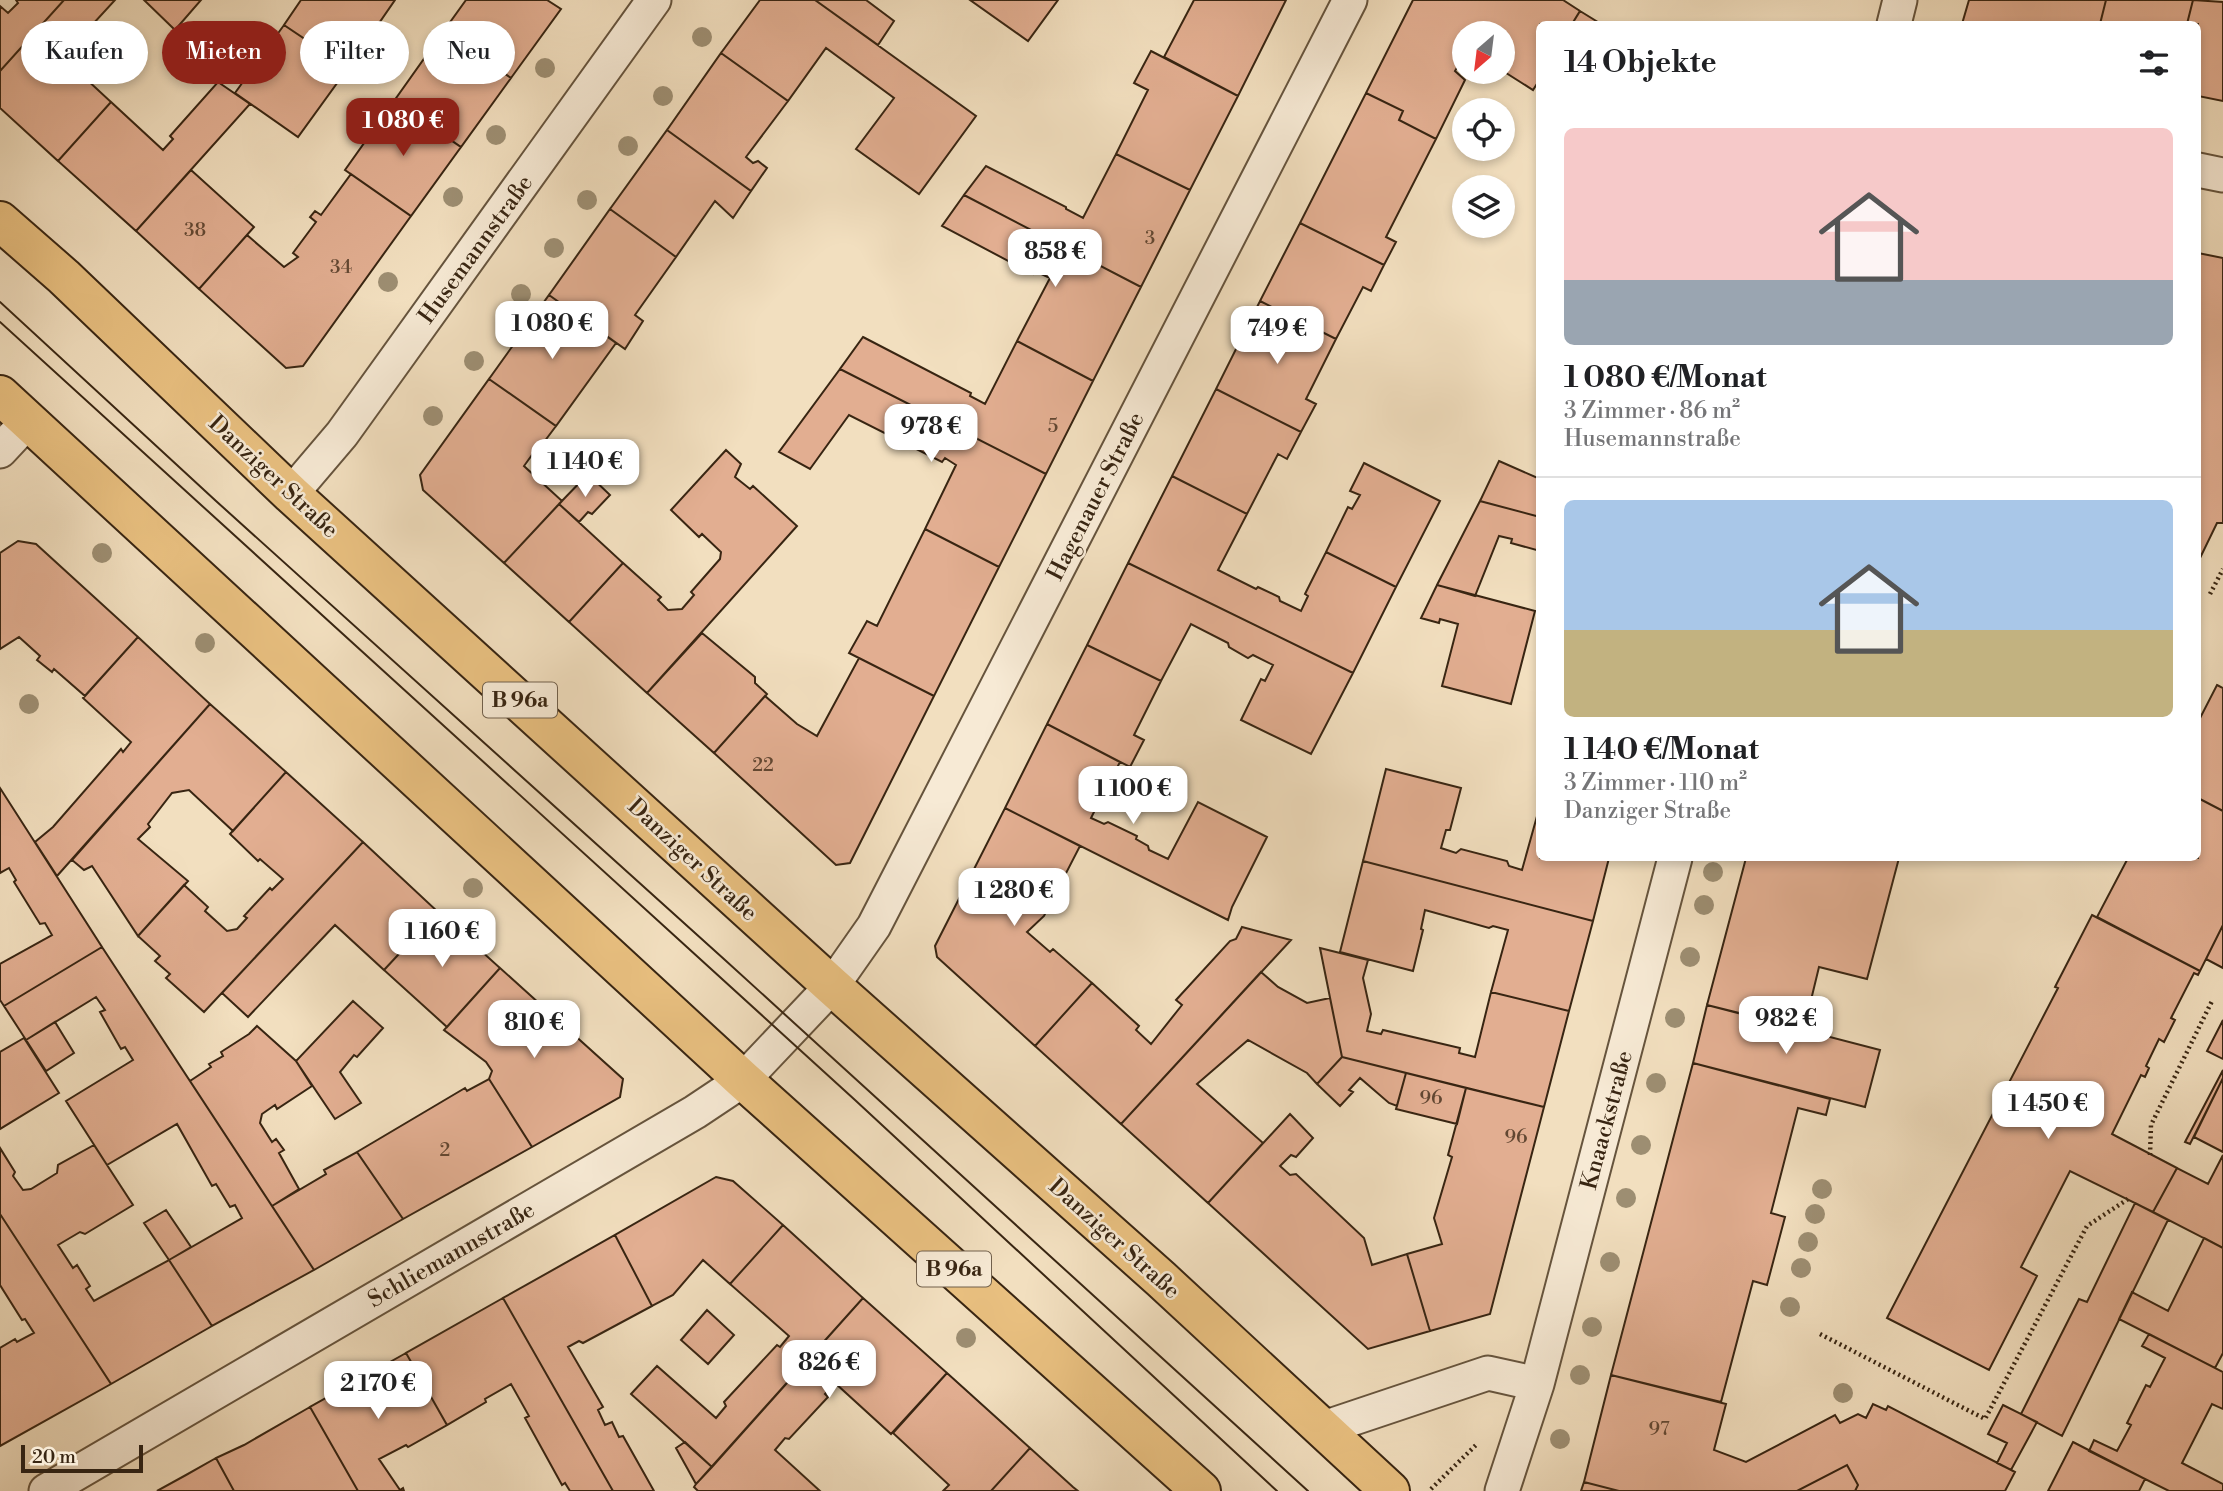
<!DOCTYPE html>
<html lang="de">
<meta charset="utf-8">
<style>
body{margin:0;font-family:"Libre Bodoni",serif;background:#f2f2f2;color:#202124;height:100vh;display:flex;flex-direction:column;font-size:26px;white-space:nowrap}
*{box-sizing:border-box;margin:0}
p{font-size:23px;color:#757577}
.icon{flex:none;width:38px;height:38px;fill:none;stroke:currentColor;stroke-width:2;stroke-linecap:round;stroke-linejoin:round}
.map{position:relative;flex:1;overflow:hidden}
.panel{position:absolute;left:1536px;top:21px;width:665px;height:840px;display:flex;flex-direction:column;background:#fff;border-radius:10px;box-shadow:0 4px 10px #0003}
.panel>*{flex:none}
.banner{position:absolute;left:21px;top:21px;width:665px;height:63px;display:flex;gap:14px}
.needle{width:46px;rotate:208deg}
.buttons{position:absolute;left:1452px;top:21px;display:grid;gap:14px}
.buttons a{display:grid;place-items:center;width:63px;height:63px;border-radius:50%;background:#fff;box-shadow:0 4px 10px #0003;font-size:35px}
.scale{position:absolute;left:21px;bottom:18px;width:122px;box-sizing:border-box;padding-left:7px;border:4px solid #382512;border-top:0;font-size:19px;line-height:24px;white-space:nowrap;color:#382512;-webkit-text-stroke:5px #f7ead5;paint-order:stroke}
.price{position:absolute;translate:-50% -60px;padding:0 16px;border-radius:14px;background:#fff;color:#222;font-size:23px;line-height:46px;filter:drop-shadow(0 2px 4px #0008)}
.price::after{content:'';position:absolute;left:50%;top:42px;width:21px;height:16px;margin-left:-10px;background:inherit;clip-path:polygon(0 0,100% 0,50% 100%)}
.price.current{background:#8f2418;color:#fff}
ul{padding:0;list-style:none}
li{display:grid;align-content:center;gap:14px;height:371px;padding:0 28px}
li+li{border-top:2px solid #e0e0e0}
li span{display:grid;place-items:center;height:217px;border-radius:10px;color:#555}
li>.icon{margin-inline-start:auto}
span .icon{width:126px;height:126px;fill:#fffc;stroke-width:1}
li b{font-size:30px}
h2{display:flex;justify-content:space-between;align-items:center;height:84px;padding:0 28px;font-size:30px}
.tag{padding:0 24px;border-radius:32px;background:#fff;box-shadow:0 4px 10px #0003;font-size:24px;line-height:63px}
.tag.current{background:#8f2418;color:#fff}
.map>svg:first-child{display:block}
.building{fill:#e2ae91;stroke:#382512;stroke-width:2}
.lines{fill:none;stroke-linecap:round;stroke-linejoin:round}
.street-casing{stroke:#66543d;stroke-width:37}
.primary-casing{stroke:#382512;stroke-width:42}
.path{stroke:#382512;stroke-width:4.5;stroke-dasharray:2 3.5;stroke-linecap:butt}
.street{stroke:#f7ead5;stroke-width:33}
.primary{stroke:#e9c080;stroke-width:38}
.tram{stroke:#382512;stroke-width:2}
.tree{fill:#9d8e72}
.labels{text-anchor:middle;stroke-width:5;stroke-linejoin:round;paint-order:stroke}
.number-label{font-size:19px;fill:#624732}
.shield{fill:#f7ead5;stroke:#71604c;stroke-width:2}
.shield-label{font-size:21px;font-weight:bold;fill:#382512}
.street-label{font-size:23px;fill:#382512;stroke:#f7ead5}
</style>
<div class="map">
<svg width="2223" height="1491" viewBox="0 0 2223 1491">
<rect width="100%" height="100%" fill="#f2dfbf"/>
<filter id="stains"><feTurbulence type="fractalNoise" baseFrequency=".00286" numOctaves="4"/><feColorMatrix values="0 0 0 0 .2 0 0 0 0 .09 0 0 0 0 .02 0 0 0 .5 -.17"/></filter>
<radialGradient id="worn" r=".72"><stop offset=".6" stop-color="#630" stop-opacity="0"/><stop offset="1" stop-color="#630" stop-opacity=".3"/></radialGradient>
<!-- building -->
<path class="building" d="M16 0H64L0 71V6L8 13 18 3Z
M64 0H115L70 49 67 46 56 58 68 68 71 65 111 102 58 161 0 108V71Z
M144 0H201L175 30Z
M301 0H395L348 68 284 25Z
M466 0H547L561 9 511 78 443 32Z
M760 0H815L976 116 919 194 856 149 894 98 826 48 788 101 721 53Z
M815 0H866L894 21 878 45Z
M970 0H1058L1028 41Z
M1194 0H1286L1238 96 1164 57Z
M1413 0H1563L1580 11 1572 24H1540V79L1533 90 1503 71V33H1465V54L1455 71 1465 80 1436 139 1399 120 1403 111 1366 93Z
M1969 0H2106L2100 24H1962Z
M2106 0H2193L2187 24H2100Z
M2193 0 2223 2V101L2198 96V24H2187Z
M1580 11 1601 24H1572Z
M284 25 348 68 298 137 235 93Z
M443 32 511 78 461 147 394 101Z
M1151 51 1238 96 1190 190 1116 154 1148 90 1134 83Z
M721 53 788 101 746 157 753 163 758 161 767 168 751 191 667 130Z
M218 82 250 104 136 231 58 161 111 102 163 150 173 139 170 136Z
M1366 93 1403 111 1399 120 1436 139 1386 237 1396 242 1384 265 1300 223Z
M394 101 461 147 411 216 345 170Z
M667 130 751 191 733 218 715 201 676 257 610 209Z
M1116 154 1190 190 1141 287 964 195 986 166 1066 207V209L1083 218Z
M191 170 254 227 199 289 136 231Z
M351 174 411 216 303 366 286 368 199 289 247 235 284 267 298 257 293 253 316 222 310 217 315 211 321 215Z
M964 195 1141 287 1093 381 1017 341 1050 278 1035 271 1033 274 942 226Z
M610 209 676 257 635 315 643 321 625 349 549 295Z
M1300 223 1384 265 1371 291 1363 287 1336 339 1260 301Z
M2198 253 2223 258V523H2217L2200 558Z
M549 295 616 343 556 426 489 379Z
M1260 301 1336 339 1306 399 1316 404 1301 432 1216 389Z
M863 337 971 393 970 396 985 404 1017 341 1093 381 1046 474 840 369Z
M840 369 1046 474 999 567 925 529 956 465 945 458 942 462 849 415 810 469 779 452Z
M489 379 556 426 544 442 542 441 524 466 562 501 504 563 423 490 420 475Z
M1216 389 1301 432 1287 459 1278 454 1247 514 1172 476Z
M726 450 741 464 735 477 750 489 753 486 797 526 647 693 569 622 623 563 661 597 658 600 668 610 682 609 694 595 691 592 720 559 721 552 702 534 699 537 671 510Z
M1499 461 1540 479V517L1480 501Z
M1364 463 1440 501 1396 587 1326 552 1348 507 1352 509 1360 495 1350 491Z
M588 474 610 495 592 514 588 512 579 522 559 504Z
M1172 476 1247 514 1218 570 1256 589 1258 587 1279 597 1280 601 1301 611 1308 596 1305 594 1326 552 1396 587 1353 673 1128 563Z
M1480 501 1540 517V551L1511 543 1512 539 1499 536 1475 596 1437 585Z
M559 504 623 563 569 622 504 563Z
M925 529 999 567 934 696 849 653 867 621 877 626Z
M18 541 36 544 138 637 85 696 54 669 52 672 37 660 40 656 19 637 0 649V553Z
M1128 563 1353 673 1311 754 1241 720 1261 679 1265 681 1273 665 1253 655 1248 658 1229 647 1228 643 1191 624 1161 681 1087 645Z
M1437 585 1535 611 1511 704 1442 686 1458 624 1440 619 1439 623 1421 618Z
M702 633 755 677V683L767 694 714 753 647 693Z
M138 637 210 704 57 876 35 842 53 827 121 749 123 752 131 742 83 698Z
M1087 645 1161 681 1134 735 1144 740 1130 767 1047 724Z
M859 658 934 696 850 863 836 865 714 753 765 696 797 724 817 736Z
M2217 685 2223 688V811L2198 798V722Z
M210 704 286 772 233 831 189 790 172 793 148 824 150 827 138 839 188 881 138 936 92 866 84 870 72 860Z
M1047 724 1120 762 1108 785 1111 787 1103 803 1099 802 1091 818 1104 824 1108 822 1137 836 1136 839 1148 846 1149 850 1168 859 1198 802 1267 837 1232 907 1228 920 1005 808Z
M1386 769 1461 788 1450 830H1446L1441 848 1456 853 1461 849 1507 861 1509 866 1522 870 1539 809 1540 858H1609L1593 921 1363 861Z
M286 772 363 842 204 1012 166 978 170 974 155 961 160 956 138 936 184 885 208 907 205 911 227 931 237 929 247 918 244 916 270 888 272 890 283 879 260 859 258 861 230 834Z
M0 788 102 947 4 1006 0 1000V964L52 935 45 923 40 924 14 882 16 880 9 868 0 873Z
M2198 798 2223 811V925L2200 971 2097 917 2128 858H2198Z
M1005 808 1080 846 1044 916 1027 932 1050 952 1053 949 1092 983 1035 1046 937 957 935 946Z
M363 842 438 912 384 970 335 925 248 1017 222 993Z
M1746 858H1899L1867 979 1819 967 1804 1029 1707 1005Z
M1363 861 1593 921 1569 1011 1491 992 1508 930 1493 926 1489 928 1425 910 1421 929 1423 930 1413 971 1340 952Z
M438 912 500 968 447 1027 384 970Z
M2092 915 2200 971 2198 975 2194 973 2171 1018 2175 1020 2164 1042 2159 1039 2146 1066 2149 1068 2145 1077 2141 1075 2112 1134 2177 1168 2153 1212 2070 1171 2021 1267 2037 1276 1989 1370 1887 1318 2058 988 2055 987Z
M2223 925V968L2206 959Z
M1242 927 1291 940 1121 1124 1035 1046 1092 983 1139 1026 1136 1030 1151 1044 1182 1005 1176 1000 1230 941 1236 939Z
M102 947 314 1270 212 1326 169 1260 242 1218 235 1205 230 1207 216 1184 212 1186 177 1124 107 1165 66 1101 133 1060 125 1047 121 1049 100 1012 105 1010 96 997 26 1040 4 1006Z
M1320 948 1368 960 1363 978 1371 1014 1367 1031 1381 1034 1383 1030 1460 1048 1459 1053 1475 1057 1491 992 1569 1011 1544 1107 1342 1057Z
M500 968 623 1079 620 1097 532 1147 489 1079 492 1071 486 1062 444 1030Z
M1261 972 1278 987 1307 1003 1330 998 1342 1057 1317 1084 1307 1073 1248 1040 1197 1084 1263 1143 1208 1203 1121 1124Z
M353 1001 383 1028 357 1057 354 1055 340 1072 361 1103 335 1119 296 1061Z
M1707 1005 1880 1050 1865 1107 1693 1063Z
M2223 1020V1059L2207 1051Z
M55 1022 74 1053 46 1071 26 1040Z
M257 1026 296 1061 312 1086 277 1109 275 1105 262 1114 260 1123 272 1142 276 1139 284 1150 279 1153 299 1189 272 1206 190 1081 211 1067 209 1064 223 1056 221 1052 249 1034Z
M24 1038 59 1093 0 1129V1052Z
M1342 1057 1406 1073 1397 1106 1389 1103 1360 1078 1349 1090 1353 1092 1340 1106 1317 1084Z
M1693 1063 1830 1099 1826 1115 1798 1108 1771 1213 1785 1217 1767 1285 1753 1281 1721 1402 1611 1375Z
M2223 1070V1078L2190 1144 2185 1142Z
M1406 1073 1466 1088 1457 1124 1396 1109Z
M2223 1078V1152L2194 1137Z
M489 1079 532 1147 403 1219 357 1152 465 1088 467 1091Z
M1466 1088 1544 1107 1490 1314 1430 1331 1407 1254 1442 1244 1434 1218 1452 1157 1448 1155Z
M1290 1114 1313 1138 1296 1157 1291 1155 1280 1166 1290 1175 1296 1174 1364 1238 1372 1265 1407 1254 1430 1331 1368 1349 1208 1203Z
M94 1145 133 1205 85 1234 80 1232 58 1245 73 1268 77 1265 90 1286 86 1289 94 1301 169 1260 212 1326 111 1384 0 1214V1148L15 1172 13 1176 23 1190 31 1189 57 1173 58 1165Z
M357 1152 403 1219 314 1270 272 1206 326 1174 324 1170Z
M2223 1155V1248L2153 1212 2177 1168 2208 1184Z
M716 1177 733 1181 783 1225 730 1284 703 1260 673 1295 652 1306 615 1235Z
M2135 1203 2168 1220 2062 1436 2021 1414 2079 1299 2087 1302Z
M166 1210 191 1247 169 1260 144 1223Z
M0 1214 111 1384 0 1446V1348L15 1339 17 1342 34 1333 25 1319 22 1320 0 1285Z
M783 1225 863 1298 712 1467 631 1394 657 1366 716 1418 726 1406 724 1402 777 1345 780 1347 789 1336 730 1284Z
M615 1235 652 1306 583 1343 579 1341 568 1347 603 1407 598 1410 605 1425 612 1422 619 1437 623 1436 654 1491H613L503 1298Z
M2204 1238 2223 1248V1353L2215 1368 2119 1319 2132 1292 2168 1311Z
M503 1298 613 1491H570L565 1483 562 1485 525 1418 529 1416 511 1384 485 1399 486 1402 447 1425 406 1353Z
M863 1298 947 1373 891 1434 835 1383 825 1394 828 1397 789 1439 785 1438 775 1450 820 1491H698L694 1487 696 1484Z
M707 1310 734 1335 708 1364 681 1340Z
M2149 1334 2223 1372V1409L2212 1404 2182 1463 2223 1484V1491H2169L2089 1451 2094 1440 2117 1451 2131 1425 2127 1423 2146 1385 2150 1387 2165 1358 2142 1346Z
M406 1353 447 1425 408 1447 406 1445 379 1459 400 1490 403 1488 404 1491H358L310 1407Z
M947 1373 1030 1448 991 1491H943L949 1485 893 1433Z
M1611 1375 1726 1404 1714 1450 1746 1462 1835 1415 1840 1423 1858 1414 1866 1418 1873 1404 1886 1410 1888 1406 2015 1472 2005 1491H1855L1858 1485 1847 1465 1797 1491H1619L1584 1482Z
M2003 1405 2037 1422 2011 1470 1997 1463 2007 1443 1988 1434Z
M310 1407 358 1491H234L216 1458 244 1445Z
M685 1442 712 1467 696 1484 676 1448Z
M2073 1442 2145 1479 2139 1491H2048Z
M1030 1448 1073 1487 1078 1491H991Z
M216 1458 234 1491H157L186 1475Z
M1847 1465 1858 1485 1855 1491H1797Z
M1584 1482 1619 1491H1581Z"/>
<g class="lines">
<defs>
<path id="street" d="M1894 24 1900 0
M2198 170 2223 175
M0 451 28 421
M291 494 342 434 654 0
M1324 1428 1488 1373 1537 1384
M46 1491 695 1112 743 1080 832 986 874 926 1350 0
M1502 1491 1537 1384 1675 858"/>
<path id="primary" d="M0 221 64 277 291 494 832 986 1161 1279 1390 1491
M0 395 743 1080 1201 1491"/>
</defs>
<!-- street casing -->
<use href="#street" class="street-casing"/>
<!-- primary casing -->
<use href="#primary" class="primary-casing"/>
<!-- path -->
<path class="path" d="M2210 594 2223 569
M2150 1155 2151 1125 2213 999
M1820 1334 1985 1419 2087 1226 2128 1199
M1431 1489 1477 1444"/>
<!-- street -->
<use href="#street" class="street"/>
<!-- primary -->
<use href="#primary" class="primary"/>
<!-- tram -->
<path class="tram" d="M0 302 216 501 725 960 1308 1491
M0 322 855 1100 1277 1491"/>
</g>
<!-- trees -->
<g class="tree">
<circle cx="702" cy="37" r="10"/>
<circle cx="545" cy="68" r="10"/>
<circle cx="663" cy="96" r="10"/>
<circle cx="496" cy="135" r="10"/>
<circle cx="628" cy="146" r="10"/>
<circle cx="453" cy="197" r="10"/>
<circle cx="587" cy="200" r="10"/>
<circle cx="554" cy="248" r="10"/>
<circle cx="388" cy="282" r="10"/>
<circle cx="521" cy="294" r="10"/>
<circle cx="474" cy="361" r="10"/>
<circle cx="433" cy="416" r="10"/>
<circle cx="102" cy="553" r="10"/>
<circle cx="205" cy="643" r="10"/>
<circle cx="29" cy="704" r="10"/>
<circle cx="1713" cy="872" r="10"/>
<circle cx="473" cy="888" r="10"/>
<circle cx="1704" cy="905" r="10"/>
<circle cx="1690" cy="957" r="10"/>
<circle cx="1675" cy="1018" r="10"/>
<circle cx="1656" cy="1083" r="10"/>
<circle cx="1641" cy="1145" r="10"/>
<circle cx="1822" cy="1189" r="10"/>
<circle cx="1626" cy="1198" r="10"/>
<circle cx="1815" cy="1214" r="10"/>
<circle cx="1808" cy="1242" r="10"/>
<circle cx="1610" cy="1262" r="10"/>
<circle cx="1801" cy="1268" r="10"/>
<circle cx="1790" cy="1307" r="10"/>
<circle cx="1592" cy="1327" r="10"/>
<circle cx="966" cy="1338" r="10"/>
<circle cx="1580" cy="1375" r="10"/>
<circle cx="1843" cy="1393" r="10"/>
<circle cx="1560" cy="1439" r="10"/>
</g>
<g class="labels">
<!-- number labels -->
<g class="number-label">
<text x="195" y="236">38</text>
<text x="1150" y="244">3</text>
<text x="341" y="273">34</text>
<text x="1053" y="432">5</text>
<text x="763" y="771">22</text>
<text x="1431" y="1104">96</text>
<text x="1516" y="1143">96</text>
<text x="445" y="1156">2</text>
<text x="1659" y="1435">97</text>
</g>
<!-- shield labels -->
<g class="shield">
<rect x="483" y="682.5" width="74" height="35" rx="5"/>
<rect x="917" y="1251.5" width="74" height="35" rx="5"/>
</g>
<g class="shield-label">
<text x="520" y="707">B 96a</text>
<text x="954" y="1276">B 96a</text>
</g>
<!-- street labels -->
<g class="street-label">
<text transform="translate(475 249) rotate(-54)" y="8">Husemannstraße</text>
<text transform="translate(274 476) rotate(43)" y="8">Danziger Straße</text>
<text transform="translate(1095 496) rotate(-63)" y="8">Hagenauer Straße</text>
<text transform="translate(693 859) rotate(43)" y="8">Danziger Straße</text>
<text transform="translate(1606 1120) rotate(-75)" y="8">Knaackstraße</text>
<text transform="translate(1115 1238) rotate(42)" y="8">Danziger Straße</text>
<text transform="translate(451 1254) rotate(-30)" y="8">Schliemannstraße</text>
</g>
</g>
<rect width="100%" height="100%" filter="url(#stains)"/>
<rect width="100%" height="100%" fill="url(#worn)"/>
</svg>
<div class="buttons">
<a><svg class="needle" viewBox="-14 -14 28 28"><path d="M0-13l5 13h-10z" fill="#e53935"/><path d="M0 13l5-13h-10z" fill="#757577"/></svg></a>
<a><svg class="icon" aria-label="locate" viewBox="0 0 24 24"><circle cx="12" cy="12" r="6"/><path d="M12 2v4M12 18v4M2 12h4M18 12h4"/></svg></a>
<a><svg class="icon" aria-label="layers" viewBox="0 0 24 24"><path d="M12 4l9 5-9 5-9-5zM3 14l9 5 9-5"/></svg></a>
</div>
<div class="scale">20 m</div>
<b class="price current" style="left:403px;top:158px">1 080 €</b>
<b class="price" style="left:1055px;top:289px">858 €</b>
<b class="price" style="left:552px;top:361px">1 080 €</b>
<b class="price" style="left:1277px;top:366px">749 €</b>
<b class="price" style="left:931px;top:464px">978 €</b>
<b class="price" style="left:585px;top:499px">1 140 €</b>
<b class="price" style="left:1133px;top:826px">1 100 €</b>
<b class="price" style="left:1014px;top:928px">1 280 €</b>
<b class="price" style="left:442px;top:969px">1 160 €</b>
<b class="price" style="left:1786px;top:1056px">982 €</b>
<b class="price" style="left:534px;top:1060px">810 €</b>
<b class="price" style="left:2048px;top:1141px">1 450 €</b>
<b class="price" style="left:829px;top:1400px">826 €</b>
<b class="price" style="left:378px;top:1421px">2 170 €</b>
<div class="banner">
<a class="tag">Kaufen</a>
<a class="tag current">Mieten</a>
<a class="tag">Filter</a>
<a class="tag">Neu</a>
</div>
<section class="panel">
<h2>14 Objekte<svg class="icon" aria-label="filters" viewBox="0 0 24 24"><path d="M4 7h16M4 17h16"/><circle cx="9" cy="7" r="2"/><circle cx="15" cy="17" r="2"/></svg></h2>
<ul>
<li><span style="background:linear-gradient(#f6c9c9 70%,#9aa5b1 0)"><svg class="icon" aria-label="home" viewBox="0 0 24 24"><path d="M3 11l9-7 9 7M6 9v11h12V9"/></svg></span><div><b>1 080 €/Monat</b><p>3 Zimmer · 86 m²</p><p>Husemannstraße</p></div></li>
<li><span style="background:linear-gradient(#a9c7e8 60%,#c2b280 0)"><svg class="icon" aria-label="home" viewBox="0 0 24 24"><path d="M3 11l9-7 9 7M6 9v11h12V9"/></svg></span><div><b>1 140 €/Monat</b><p>3 Zimmer · 110 m²</p><p>Danziger Straße</p></div></li>
</ul>
</section>
</div>
